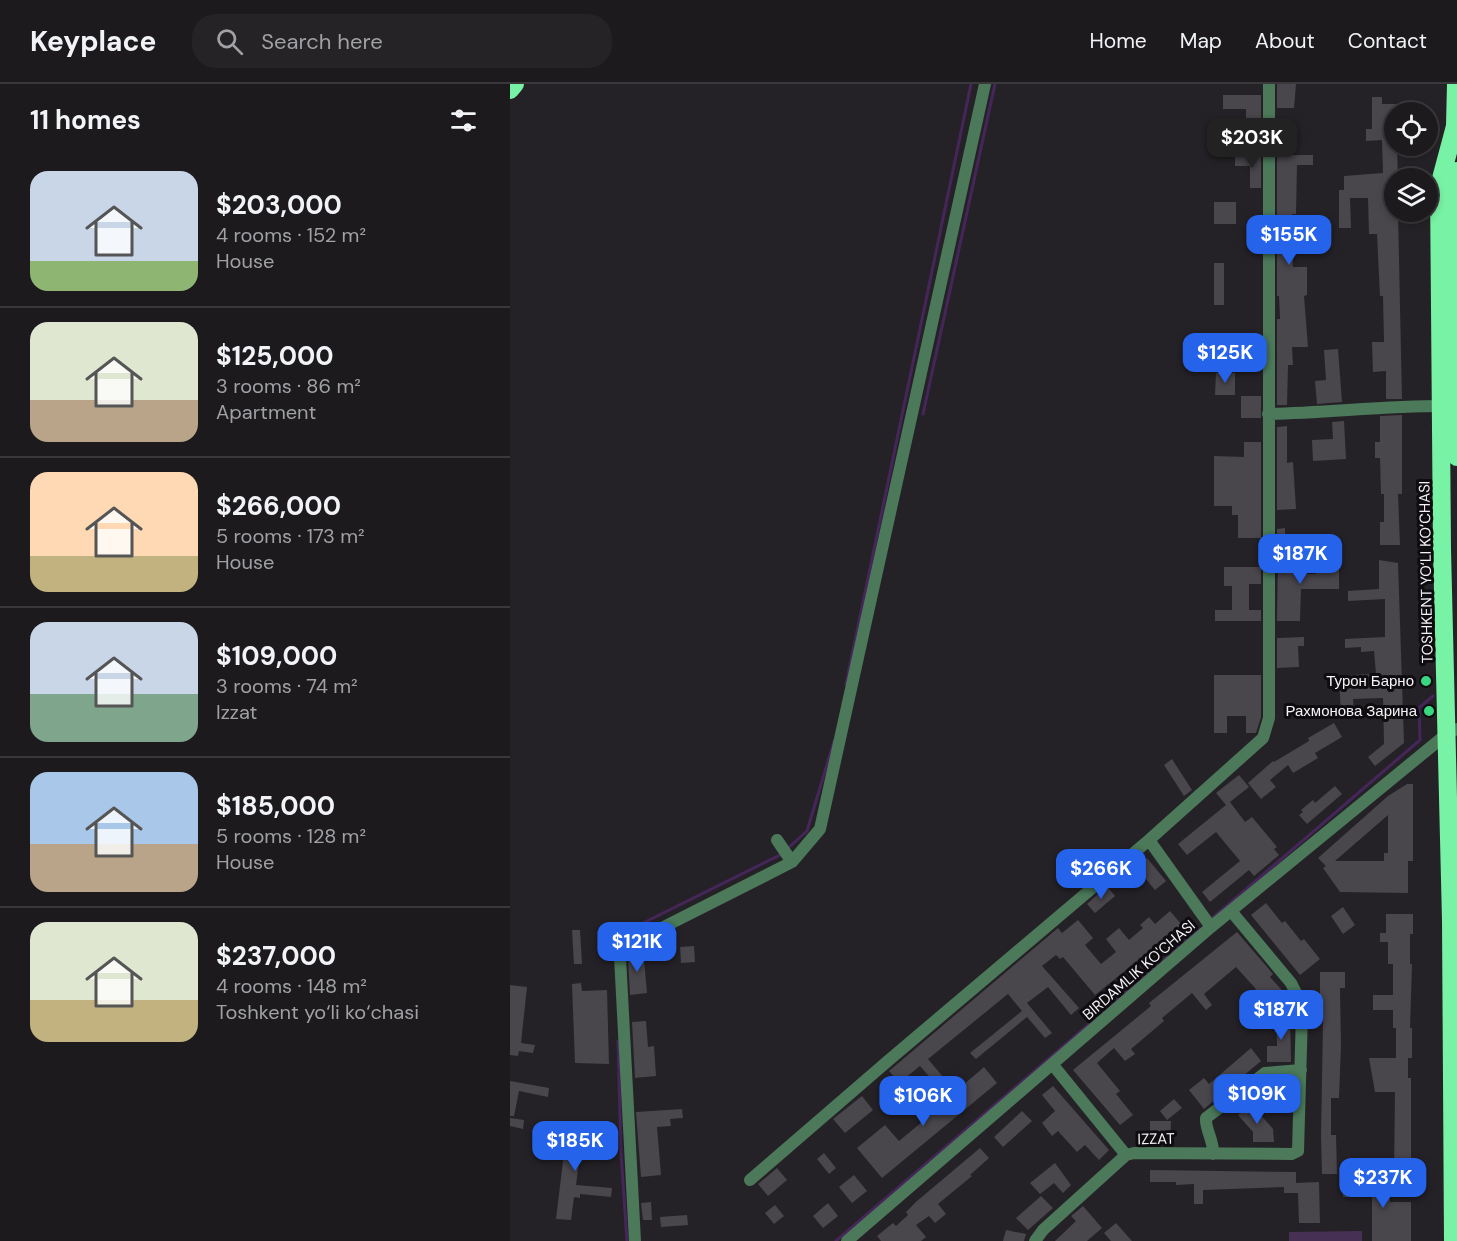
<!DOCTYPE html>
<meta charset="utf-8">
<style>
body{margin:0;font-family:"DM Sans",sans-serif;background:#252326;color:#f1f3f6;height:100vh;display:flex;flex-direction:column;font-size:22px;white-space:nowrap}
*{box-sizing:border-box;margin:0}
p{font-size:20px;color:#a0a1a4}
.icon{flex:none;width:33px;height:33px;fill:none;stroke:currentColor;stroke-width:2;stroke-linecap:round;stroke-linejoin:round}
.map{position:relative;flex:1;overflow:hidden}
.side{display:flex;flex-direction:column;background:#1c1a1d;width:510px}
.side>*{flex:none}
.tools{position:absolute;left:874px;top:18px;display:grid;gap:12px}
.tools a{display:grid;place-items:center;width:54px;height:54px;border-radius:50%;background:#1c1a1d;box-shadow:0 3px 9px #0003,0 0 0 2px #3a383b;font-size:30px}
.price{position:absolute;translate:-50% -51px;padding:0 14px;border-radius:12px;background:#2563eb;color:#fff;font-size:20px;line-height:39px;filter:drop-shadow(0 2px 3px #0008)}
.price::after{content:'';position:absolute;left:50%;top:36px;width:18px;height:14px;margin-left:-9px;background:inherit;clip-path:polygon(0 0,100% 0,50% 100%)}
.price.selected{background:#222;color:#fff}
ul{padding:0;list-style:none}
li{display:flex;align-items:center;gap:18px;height:150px;padding:0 30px}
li+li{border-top:2px solid #3a383b}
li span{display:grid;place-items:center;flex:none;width:168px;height:120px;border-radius:18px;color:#555}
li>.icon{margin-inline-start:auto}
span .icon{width:72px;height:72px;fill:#fffc;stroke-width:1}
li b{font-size:26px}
h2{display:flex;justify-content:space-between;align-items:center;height:72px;padding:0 30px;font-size:26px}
header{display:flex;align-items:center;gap:36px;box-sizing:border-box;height:84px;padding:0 30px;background:#1c1a1d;border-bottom:2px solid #3a383b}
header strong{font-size:28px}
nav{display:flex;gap:33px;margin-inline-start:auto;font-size:21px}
.search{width:420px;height:54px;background:#252326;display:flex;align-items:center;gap:15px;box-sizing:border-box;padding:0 21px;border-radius:24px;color:#a0a1a4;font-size:22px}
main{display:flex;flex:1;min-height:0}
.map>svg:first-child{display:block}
.green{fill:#463155}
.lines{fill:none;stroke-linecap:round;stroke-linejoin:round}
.stream{stroke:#46265a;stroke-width:3}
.building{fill:#49464c;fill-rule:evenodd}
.minor{stroke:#4b795a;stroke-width:12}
.highway{stroke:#78f2a4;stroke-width:18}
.poi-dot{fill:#38d880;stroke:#0e0c0f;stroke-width:2}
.labels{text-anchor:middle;stroke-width:6;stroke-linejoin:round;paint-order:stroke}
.street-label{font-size:15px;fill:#f5f3f7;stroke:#0e0c0f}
.poi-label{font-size:15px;fill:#f5f3f7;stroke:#0e0c0f;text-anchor:end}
</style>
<header>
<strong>Keyplace</strong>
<div class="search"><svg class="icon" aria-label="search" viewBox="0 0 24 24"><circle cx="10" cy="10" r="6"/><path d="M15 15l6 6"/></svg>Search here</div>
<nav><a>Home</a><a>Map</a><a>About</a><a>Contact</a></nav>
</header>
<main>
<section class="side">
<h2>11 homes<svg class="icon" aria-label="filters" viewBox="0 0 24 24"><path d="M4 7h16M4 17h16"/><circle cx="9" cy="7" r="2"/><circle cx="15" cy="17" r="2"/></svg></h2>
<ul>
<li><span style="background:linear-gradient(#c9d6e8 75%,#8fb573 0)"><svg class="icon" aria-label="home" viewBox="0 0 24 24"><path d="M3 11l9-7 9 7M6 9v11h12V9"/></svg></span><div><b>$203,000</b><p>4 rooms · 152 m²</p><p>House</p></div></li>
<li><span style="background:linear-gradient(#dfe7d0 65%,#b9a48a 0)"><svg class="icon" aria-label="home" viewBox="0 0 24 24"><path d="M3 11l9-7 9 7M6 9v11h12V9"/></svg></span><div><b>$125,000</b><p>3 rooms · 86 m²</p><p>Apartment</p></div></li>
<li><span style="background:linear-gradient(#ffd9b3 70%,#c2b280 0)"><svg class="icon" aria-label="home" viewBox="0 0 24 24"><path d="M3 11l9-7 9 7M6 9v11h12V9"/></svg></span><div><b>$266,000</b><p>5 rooms · 173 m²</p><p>House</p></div></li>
<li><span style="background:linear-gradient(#c9d6e8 60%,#7fa58c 0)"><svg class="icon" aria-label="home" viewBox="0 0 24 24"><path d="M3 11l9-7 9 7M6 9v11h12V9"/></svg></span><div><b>$109,000</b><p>3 rooms · 74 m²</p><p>Izzat</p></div></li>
<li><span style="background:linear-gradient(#a9c7e8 60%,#b9a48a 0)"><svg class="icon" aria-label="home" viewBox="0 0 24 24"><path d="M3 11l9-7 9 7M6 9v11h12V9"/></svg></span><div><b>$185,000</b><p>5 rooms · 128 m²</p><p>House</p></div></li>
<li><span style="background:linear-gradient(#dfe7d0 65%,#c2b280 0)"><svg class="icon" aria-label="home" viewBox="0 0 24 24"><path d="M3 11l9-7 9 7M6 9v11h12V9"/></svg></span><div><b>$237,000</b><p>4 rooms · 148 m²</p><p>Toshkent yo‘li ko‘chasi</p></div></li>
</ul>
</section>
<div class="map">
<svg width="947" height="1157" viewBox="0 0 947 1157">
<rect width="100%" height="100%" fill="#252227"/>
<!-- green -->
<path class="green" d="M852 1147V1157H779V1148Z"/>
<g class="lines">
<!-- stream -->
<path class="stream" d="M413 330 485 0
M336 600 461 0
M276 766 297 747 324 657
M699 837 910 656 909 624 923 612
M113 859 115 848 272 770
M108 957 111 1069 117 1157
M326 1157 690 845"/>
</g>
<!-- building -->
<path class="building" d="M767 0H786L784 24H767Z
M713 11H751V37H736V25H713Z
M862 13H872V20H887L885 62H887L888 94H885V128H888L892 315H876V287L863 288 862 258H874L873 212H870L867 150H859L858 114H840L841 144H829V106H834V92L873 89 872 56 856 57V45H862Z
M704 41H735V57H732V72H704Z
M767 50H781V71H803V81H787L786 130H782L783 183H797V211L794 212 798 263H782L783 281H778L777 321H767V235H770L769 212H767Z
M725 72H751V104H740V82H725Z
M704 118H726V140H704Z
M704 179H714V221H704Z
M828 265 832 318 807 320 805 297 816 296 814 266Z
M706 289H725V311H705Z
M731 312H751V334H731Z
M892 331V410H888L890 461H870V438H874V410H871L870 374H865V358H870V332Z
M834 337 836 375 803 377 802 356 823 355 822 338Z
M777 342V379L783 378 786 425 767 426V343Z
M734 358H751V454H728V431H722V422H704V372L734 373Z
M775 444V461H767V445Z
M768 470H788L789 490H806V480L829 479V505H791L790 537H767Z
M869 476 888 479 894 659 865 682 858 673 874 660 873 614 843 615 844 629 831 630 829 594H841V591L866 590 864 567 851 568V563L835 564V555L875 553V515L838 517V507L869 505Z
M714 483H751V500H739V526H751V537H705V526H722V502H714Z
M794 553V562H788L789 583 767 584V554Z
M704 591H751V633L746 649H736V632H717V649H704Z
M824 639 832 653 805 669 808 674 783 689 778 681 760 696 766 703 751 715 738 699 763 677 764 678 799 657 798 654Z
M662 675 682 706 674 712 654 681Z
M729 691 739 703 720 718 735 738 742 733 767 763 764 765 769 771 744 792 739 786 700 818 692 808 730 777 706 748 677 771 668 760 716 721 706 709Z
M897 700H903V777H898V809L830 808 813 784 816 782 808 774 878 712ZM878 731V769H874V777H825Z
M825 702 832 710 797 740 789 731 793 728 791 726 803 716 805 719Z
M637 774 656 797 645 806 626 783Z
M597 802 605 812 585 829 577 820Z
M756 819 772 839 775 837 791 857 794 855 810 875 790 891 741 831Z
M833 823 845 841 833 850 821 832Z
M660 827 672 841 585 911 553 873 550 875 546 871 532 882 569 924 561 931 538 903 517 919 542 949 535 954 517 933 466 975 460 969 512 927 498 910 418 975 433 993 425 999 410 982 389 999 379 987 548 844 552 849 568 836 583 854 575 861 591 880 606 868 596 855 609 844 619 856 633 844 630 841 639 833 645 840Z
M876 830H903V850H900V880H902L900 944H902V974H898V994H901V1090H884L885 1008H865L859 974H886V944H883V926H863V911H883V880H878V858H870V849H876Z
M62 846H70L72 880H64Z
M727 848 763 890 760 893 779 914 764 927 754 916 743 926 734 916 746 905 726 883 694 910 702 921 696 926 682 909 652 934 654 937 621 965 625 970 615 977 604 964 587 979 610 1007 606 1010 623 1031 610 1041 563 986 641 922 639 919Z
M184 862 185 878 171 879 170 863Z
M133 864 137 909 120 911 118 875 121 869Z
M810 888H835V904H830L831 961 829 1014H821V1051H826L827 1090H812L811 1052 813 937H804V924H810Z
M71 899 72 907 97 906 99 980 65 979 62 900Z
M0 901 17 903 11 959 25 961 23 969 9 967 8 972 0 971Z
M766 929H780L781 978H757V962H767Z
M136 937 138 963 144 962 146 992 125 994 122 938Z
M741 964 751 977 694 1025 679 1006 694 994 699 1000Z
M474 983 487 999 372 1094 347 1064 375 1041 389 1057 446 1010 445 1008Z
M780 995 779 1028H769V1011H765V1006H760V997Z
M0 997 39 1004 38 1013 9 1007 4 1032H0Z
M543 1002 599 1066 589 1076 575 1061 567 1068 548 1047 542 1052 532 1039 545 1027 532 1011Z
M352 1012 363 1026 335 1049 323 1035Z
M664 1015 672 1024 657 1036 650 1027Z
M741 1020 763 1045 764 1058H743V1048L728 1031Z
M172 1025 173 1034 160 1035 161 1042 147 1043 151 1091 131 1093 126 1028Z
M512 1027 522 1037 493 1063 484 1053Z
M0 1034 14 1036 13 1045 0 1042Z
M640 1037H661L660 1060 640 1059Z
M60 1038 79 1040 76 1071 70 1070 66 1101 102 1104 101 1113 70 1110V1114L64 1113 61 1136 46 1135 55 1061 58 1062Z
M470 1064 479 1074 460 1091 462 1092 428 1120 436 1130 425 1139 419 1132 406 1141 416 1153 411 1157H371L367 1152 383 1139 386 1142 398 1131 396 1128 407 1117Z
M314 1069 326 1084 319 1090 307 1075Z
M545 1079 561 1101 553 1109 544 1099 530 1110 520 1099Z
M267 1084 277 1096 258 1112 248 1100Z
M640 1086 786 1088V1099L809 1098 810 1139H789L788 1109H774V1103L693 1106V1120H684V1100L666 1101V1098H640Z
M344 1091 357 1107 342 1119 329 1103Z
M862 1091H880V1118H901V1157H862V1113H833V1097H862Z
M531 1112 543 1124 518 1146 506 1134Z
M141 1118 142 1136H133L131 1119Z
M318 1119 328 1132 313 1144 303 1132Z
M265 1121 274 1132 264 1140 255 1129Z
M573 1122 592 1144 577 1157H545L566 1137 561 1132Z
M177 1131 178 1141 151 1143 150 1133Z
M606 1139 622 1157H601L594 1149Z
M496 1146 516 1150 514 1157H493Z"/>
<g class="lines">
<!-- minor -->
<path class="minor" d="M758 330C816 329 873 322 931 322
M267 756 282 778
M639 756 701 843
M543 981 616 1071
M703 1070C704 1056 695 1046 696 1034L755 989 791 986
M240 1096 379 976 639 756 753 654 759 634V0
M125 1157 110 873 115 863 120 860 282 778 310 745 475 0
M337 1157 701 843 938 649 947 645
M525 1157 533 1146 616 1071 624 1069 782 1070 788 1067 792 929 790 917 781 899 721 827"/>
<!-- highway -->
<path class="highway" d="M0 6 5 0
M947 87 943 99 947 373
M943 1157 941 837 932 466 929 102 945 42 946 0"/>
</g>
<!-- markers -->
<g class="poi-dot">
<circle cx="916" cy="597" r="6"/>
<circle cx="919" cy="627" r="6"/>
</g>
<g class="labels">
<!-- street labels -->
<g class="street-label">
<text transform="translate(916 488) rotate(-91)" y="5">TOSHKENT YO‘LI KO‘CHASI</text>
<text transform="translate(629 886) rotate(-41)" y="5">BIRDAMLIK KO'CHASI</text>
<text transform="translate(646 1055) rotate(-1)" y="5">IZZAT</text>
</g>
<!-- poi labels -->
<g class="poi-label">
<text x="904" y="602">Турон Барно</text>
<text x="907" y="632">Рахмонова Зарина</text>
</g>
</g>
</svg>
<div class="tools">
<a><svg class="icon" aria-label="locate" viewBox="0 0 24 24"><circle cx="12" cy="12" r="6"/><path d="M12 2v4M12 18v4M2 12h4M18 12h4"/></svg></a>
<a><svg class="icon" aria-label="layers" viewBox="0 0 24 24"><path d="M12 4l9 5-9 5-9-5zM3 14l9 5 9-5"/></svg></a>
</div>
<b class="price selected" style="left:742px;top:85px">$203K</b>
<b class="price" style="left:779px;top:182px">$155K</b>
<b class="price" style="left:715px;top:300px">$125K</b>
<b class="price" style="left:790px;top:501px">$187K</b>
<b class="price" style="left:591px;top:816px">$266K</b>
<b class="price" style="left:127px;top:889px">$121K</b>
<b class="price" style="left:771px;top:957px">$187K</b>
<b class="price" style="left:747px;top:1041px">$109K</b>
<b class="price" style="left:413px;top:1043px">$106K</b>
<b class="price" style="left:65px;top:1088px">$185K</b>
<b class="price" style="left:873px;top:1125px">$237K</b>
</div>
</main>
